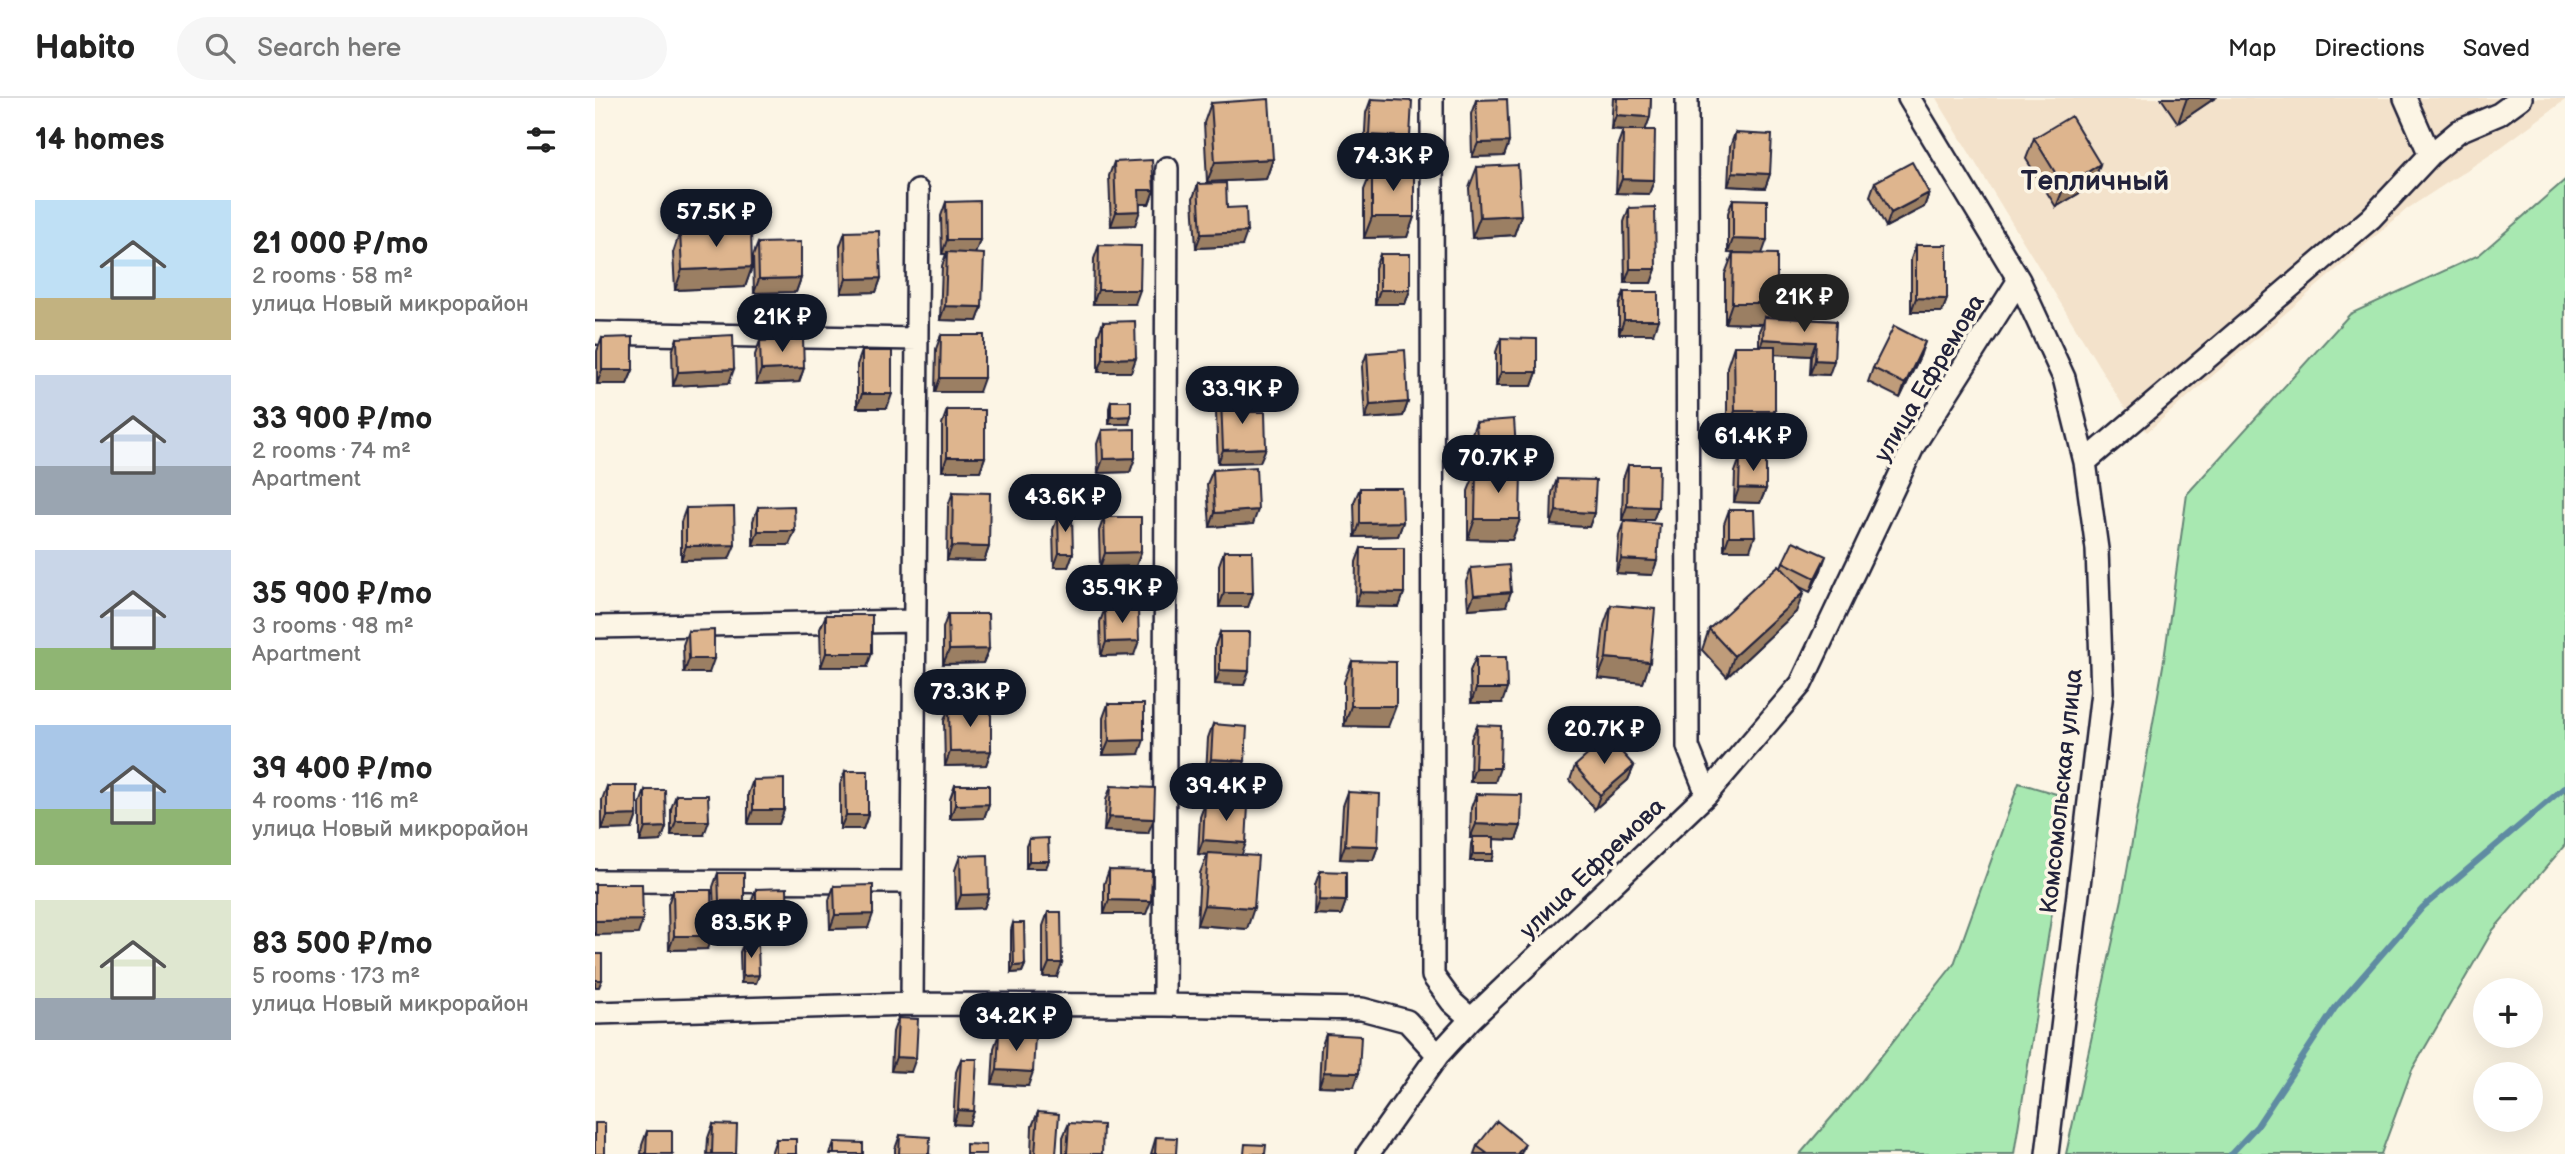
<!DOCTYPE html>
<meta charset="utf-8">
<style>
body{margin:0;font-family:"Balsamiq Sans",sans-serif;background:#f6f6f6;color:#222;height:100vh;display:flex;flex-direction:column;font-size:26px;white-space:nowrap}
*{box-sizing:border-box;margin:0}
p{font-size:23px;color:#767676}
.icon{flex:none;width:38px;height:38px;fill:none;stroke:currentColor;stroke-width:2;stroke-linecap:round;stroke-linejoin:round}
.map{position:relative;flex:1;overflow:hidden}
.side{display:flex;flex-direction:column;background:#fff;width:595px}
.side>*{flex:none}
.fabs{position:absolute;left:1878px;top:880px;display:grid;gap:14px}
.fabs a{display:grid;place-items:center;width:70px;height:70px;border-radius:50%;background:#fff;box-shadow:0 7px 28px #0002;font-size:35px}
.price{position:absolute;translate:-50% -60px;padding:0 16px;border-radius:24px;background:#111827;color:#fff;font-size:23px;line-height:46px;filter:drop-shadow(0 2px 4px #0008)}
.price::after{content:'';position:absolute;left:50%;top:42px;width:21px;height:16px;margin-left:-10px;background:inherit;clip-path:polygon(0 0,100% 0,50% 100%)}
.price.selected{background:#222;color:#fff}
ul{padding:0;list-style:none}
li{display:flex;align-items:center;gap:21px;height:175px;padding:0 35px}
li span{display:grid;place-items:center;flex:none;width:196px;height:140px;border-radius:0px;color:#555}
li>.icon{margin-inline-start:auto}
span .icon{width:84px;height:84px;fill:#fffc;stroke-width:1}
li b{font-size:30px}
h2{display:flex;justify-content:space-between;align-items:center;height:84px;padding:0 35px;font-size:30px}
header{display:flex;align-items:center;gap:42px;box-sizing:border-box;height:98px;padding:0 35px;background:#fff;border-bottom:2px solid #e0e0e0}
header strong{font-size:33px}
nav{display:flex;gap:38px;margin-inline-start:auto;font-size:24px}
.search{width:490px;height:63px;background:#f6f6f6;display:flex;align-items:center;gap:18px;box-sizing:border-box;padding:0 24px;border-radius:38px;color:#767676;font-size:26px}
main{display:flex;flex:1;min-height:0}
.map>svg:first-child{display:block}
.built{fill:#f3e2cb}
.green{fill:#a8e8b1;stroke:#658576;stroke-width:2}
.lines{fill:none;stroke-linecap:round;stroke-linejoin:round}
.stream{stroke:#5f8ba2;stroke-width:6}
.minor-casing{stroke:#22223b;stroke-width:26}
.minor{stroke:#fcf5e5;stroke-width:21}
.wall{fill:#bf9c7a;stroke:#22223b;stroke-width:2}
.shaded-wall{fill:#9b7f63;stroke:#22223b;stroke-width:2}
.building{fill:#deb58e;stroke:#22223b;stroke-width:2}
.labels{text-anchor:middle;stroke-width:7;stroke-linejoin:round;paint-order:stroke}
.street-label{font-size:24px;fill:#22223b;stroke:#fcf5e5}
.quarter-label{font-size:28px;font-weight:bold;fill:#22223b;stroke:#fcf5e5}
</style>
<header>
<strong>Habito</strong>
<div class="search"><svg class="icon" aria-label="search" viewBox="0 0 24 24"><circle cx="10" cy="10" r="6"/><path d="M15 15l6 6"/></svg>Search here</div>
<nav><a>Map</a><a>Directions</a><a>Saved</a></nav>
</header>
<main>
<section class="side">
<h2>14 homes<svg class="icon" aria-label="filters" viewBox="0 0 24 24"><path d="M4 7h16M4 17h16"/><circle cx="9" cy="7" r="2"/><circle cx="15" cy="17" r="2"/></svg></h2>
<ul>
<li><span style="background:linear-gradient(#bfe0f5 70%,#c2b280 0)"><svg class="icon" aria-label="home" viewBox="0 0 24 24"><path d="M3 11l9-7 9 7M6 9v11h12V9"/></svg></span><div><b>21 000 ₽/mo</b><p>2 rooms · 58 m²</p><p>улица Новый микрорайон</p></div></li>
<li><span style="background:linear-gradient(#c9d6e8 65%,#9aa5b1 0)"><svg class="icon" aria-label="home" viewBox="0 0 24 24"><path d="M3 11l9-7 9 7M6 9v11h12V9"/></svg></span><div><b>33 900 ₽/mo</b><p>2 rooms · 74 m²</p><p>Apartment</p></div></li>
<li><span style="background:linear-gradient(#c9d6e8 70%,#8fb573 0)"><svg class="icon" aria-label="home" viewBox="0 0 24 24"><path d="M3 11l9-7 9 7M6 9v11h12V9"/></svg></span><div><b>35 900 ₽/mo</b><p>3 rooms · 98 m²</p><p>Apartment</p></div></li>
<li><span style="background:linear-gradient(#a9c7e8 60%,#8fb573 0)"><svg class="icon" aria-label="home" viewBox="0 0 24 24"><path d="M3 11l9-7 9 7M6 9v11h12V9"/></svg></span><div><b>39 400 ₽/mo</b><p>4 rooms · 116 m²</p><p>улица Новый микрорайон</p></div></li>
<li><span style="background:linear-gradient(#dfe7d0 70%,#9aa5b1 0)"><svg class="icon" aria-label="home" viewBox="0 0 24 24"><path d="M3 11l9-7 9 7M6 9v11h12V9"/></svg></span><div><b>83 500 ₽/mo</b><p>5 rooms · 173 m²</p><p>улица Новый микрорайон</p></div></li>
</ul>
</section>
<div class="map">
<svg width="1970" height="1056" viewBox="0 0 1970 1056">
<rect width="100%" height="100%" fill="#fcf5e5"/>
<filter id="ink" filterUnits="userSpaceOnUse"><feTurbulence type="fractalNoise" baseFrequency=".0143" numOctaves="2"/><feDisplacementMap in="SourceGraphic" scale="14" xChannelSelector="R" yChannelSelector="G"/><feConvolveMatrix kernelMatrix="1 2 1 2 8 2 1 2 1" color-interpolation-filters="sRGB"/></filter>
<g filter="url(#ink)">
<!-- built -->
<path class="built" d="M1341 0H1970V2L1898 55 1812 111 1552 334 1527 306Z"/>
<!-- green -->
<path class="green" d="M1970 82V747L1898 832 1817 972 1786 1056H1471L1527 801 1569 562 1592 396 1755 216 1884 157Z
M1424 685 1475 700 1419 1056H1205L1254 999 1359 866Z"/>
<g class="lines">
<!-- stream -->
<path class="stream" d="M1636 1056 1662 1028 1740 910 1828 809 1970 689"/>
<defs>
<path id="minor" d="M837 0 838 878 857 904 876 921
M1092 0 1093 649 1112 696
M1314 0 1424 182 1469 280 1490 364 1502 451 1507 594 1452 1056
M1810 0 1835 57
M0 235 322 241
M1490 364 1776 120 1835 57 1864 33 1904 16 1926 0
M0 529 320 523
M0 783 318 784
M317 906 323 93
M569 907 572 70
M0 915 317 906 569 907 767 911 812 923 843 957
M773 1056 843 957 876 921 1112 696 1206 586 1319 347 1424 182"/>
</defs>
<!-- minor casing -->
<use href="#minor" class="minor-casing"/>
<!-- minor -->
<use href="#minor" class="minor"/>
</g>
<!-- wall -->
<path class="wall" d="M1018 0H1056L1055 19 1050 32 1059 82 1054 96 1021 95 1023 46 1028 32 1016 31Z
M1566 0H1620L1583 25Z
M776 1 815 39 810 53 769 51 771 15Z
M881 2 914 44 909 58 877 59 876 16Z
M616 5 678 61 671 81 612 84 609 25Z
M1140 35 1175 76 1170 90 1133 88 1135 49Z
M1439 40 1505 66 1498 87 1461 109 1431 61Z
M519 64 559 92 554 106H545L540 127 516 128 514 78Z
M882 69 926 117 919 137 877 140 874 90Z
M777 72 819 119 812 139 769 140V92Z
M1280 84 1334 95 1329 109 1291 129 1275 98Z
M603 86 632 110 647 148 601 150 598 100Z
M1138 101 1167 156 1177 219 1241 223 1234 277 1215 276 1216 258 1180 256V313L1173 333H1132V269L1139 248H1164V233L1167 226 1130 225V176L1138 155H1133V115Z
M351 104 385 142 380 155 387 209 382 223 345 222 347 168 351 156H347L346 118Z
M1034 110 1061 171 1056 185H1030L1029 124Z
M85 134 157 169 150 189 80 192 78 155Z
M250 134 286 180 281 194 246 195 245 148Z
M163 145 206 180 201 194 159 195 158 158Z
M504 147 540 206H498L499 161Z
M1321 147 1352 201 1347 214H1316V161Z
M785 156 815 192 810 206H780V170Z
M1029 194 1058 236H1024V208Z
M508 224 541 260 536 274H503V238Z
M346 237 384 294H340L341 251Z
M7 240 38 272 32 286H2V253Z
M82 240 134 285 78 288 77 254Z
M906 240 942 274 937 288H901V254Z
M165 243 209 270 204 284 161 286 160 257Z
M267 253 292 310H262V267Z
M772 255 813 304 808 318 770 321 767 269Z
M1325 258 1305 300 1273 284 1278 270Z
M626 301 654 314 665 364 623 365 621 315Z
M516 303 534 326H514V310Z
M352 312 390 359 385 373H347V326Z
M881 324 916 366 878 369 876 338Z
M507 332 540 360 535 374 503 375 502 346Z
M1145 360 1171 391 1165 405 1139 404 1140 374Z
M1033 367 1063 409 1058 422H1027L1028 381Z
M618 372 658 426 615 429 612 386Z
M881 373 925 421 917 442 873 441V393Z
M962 381 999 415 994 429 956 427 957 395Z
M765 390 808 424 803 438 760 439 759 404Z
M358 394 394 449 389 463 352 462 353 408Z
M163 409 194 447H158V423Z
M91 410 134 461 86 462V424Z
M1134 412 1155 452H1129V426Z
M463 418 478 455 473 469H459L458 432Z
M509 419 546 454 541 468 505 469 504 433Z
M1029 423 1062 463 1057 477 1021 475 1024 437Z
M766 450 809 495 804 509 760 508 761 464Z
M629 453 658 495 653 509H624V467Z
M1188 464 1226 472 1215 494 1203 488 1201 514 1132 579 1107 552 1114 531 1186 469Z
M876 470 911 508 873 511 871 484Z
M1016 507 1055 564 1048 585 1003 580 1009 527Z
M510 510 539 557 506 558 505 524Z
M353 516 394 551 388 565 348 566V530Z
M231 517 272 569H226L225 531Z
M93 533 114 575H89L88 547Z
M625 534 649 587 620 586V548Z
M881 559 907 605H876L875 573Z
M757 563 793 629 749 628V584Z
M513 606 544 656 508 657V620Z
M354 609 396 653 391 667 350 668 349 623Z
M618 626 645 677 611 675 613 640Z
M882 627 900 684H875L876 641Z
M980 668H1039L1033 682 1000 711 975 682Z
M250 673 273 717 268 731H245V687Z
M158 682 189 712 184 726H153V696Z
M360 687 394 706 389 720 355 721V701Z
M12 688 42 717 37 731 7 732V702Z
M516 688 553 735 509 733 511 702Z
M50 692 71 729 66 743 45 744V706Z
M753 694 783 748 778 762 745 761 748 708Z
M881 696 926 728 921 742 899 741 897 763H875L876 746 878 740H875L876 710Z
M81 697 109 737H76V711Z
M610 705 646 757 652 831 602 827 605 775 612 757 603 756 605 719Z
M434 741 451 770H431V748Z
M365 758 394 796 389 810 361 811 360 772Z
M514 772 551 816H509V786Z
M725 773 751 803 746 817 719 816 720 787Z
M123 775 149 803 144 817H119L118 789Z
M239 788 273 830 235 831 234 802Z
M161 791 193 825 188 839 156 840V805Z
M78 792 112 851 74 852 73 806Z
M453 814 462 879H448V828Z
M418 825 430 867 427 874 416 875V832Z
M148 847 164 877 161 885H146L145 854Z
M303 920 316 974 296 973 298 934Z
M404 936 433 988 397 986 399 950Z
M731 936 759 989 724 988 726 950Z
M366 961 379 1013 374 1027 358 1026 361 974Z
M443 1014 461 1056H436L437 1028Z
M474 1025 507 1056H468V1039Z
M118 1026 141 1056H112L113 1040Z
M52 1033 77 1056H46L47 1047Z
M305 1037 334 1056H300V1051Z
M561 1039 581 1056H556Z
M181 1041 201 1056H176Z
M239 1044 268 1056H235Z
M882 1048 926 1056H879Z"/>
<!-- shaded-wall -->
<path class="shaded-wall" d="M1592 0H1620L1583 25Z
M1021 17 1055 19 1050 33 1016 31Z
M774 37 815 39 810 53 769 51Z
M914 44 909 58 877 59 883 45Z
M678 61 671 81 612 84 620 64Z
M1505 66 1498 87 1461 109 1469 89Z
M1138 74 1175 76 1170 90 1133 88Z
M1027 81 1059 82 1054 96 1021 95Z
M544 92H559L554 106H539Z
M1334 95 1329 109 1291 129 1296 115Z
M545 113 540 127 516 128 521 114Z
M926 117 919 137 877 140 885 119Z
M777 119H819L812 139 769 140Z
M652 134 647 148 601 150 606 136Z
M1138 141 1172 142 1167 156 1133 155Z
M352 142H385L380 156H347Z
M157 169 150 189 80 192 87 172Z
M1035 171H1061L1056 185H1030Z
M206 180 201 194 159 195 164 181Z
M286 180 281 194 246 195 251 181Z
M503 192H545L540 206H498Z
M785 192H815L810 206H780Z
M1321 200 1352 201 1347 214H1316Z
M1137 205H1182L1174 226 1169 219 1167 226 1130 225Z
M350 208 387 209 382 223 345 222Z
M1029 222H1063L1058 236H1024Z
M1168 241 1221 244 1216 258 1163 255Z
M1330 244 1325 258 1305 300 1310 286Z
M541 260 536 274H503L508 261Z
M1220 262 1239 263 1234 277 1215 276Z
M209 270 204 284 161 286 166 272Z
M139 271 134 285 78 288 83 274Z
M7 272H38L32 286H2Z
M906 274H942L937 288H901Z
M345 280H389L384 294H340Z
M267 296H297L292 310H262Z
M813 304 808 318 770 321 775 307Z
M1140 313H1180L1173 333H1132Z
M536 318 534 326H514L516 319Z
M671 350 665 364 623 365 628 352Z
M921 352 916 366 878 369 883 355Z
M352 359H390L385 373H347Z
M540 360 535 374 503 375 508 361Z
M1144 390 1171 391 1165 405 1139 404Z
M1032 408 1063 409 1058 422H1027Z
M663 412 658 426 615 429 620 415Z
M961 413 999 415 994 429 956 427Z
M880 421H925L917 442 873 441Z
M808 424 803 438 760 439 765 425Z
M163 433H200L194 447H158Z
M1134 438H1160L1155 452H1129Z
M140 447 134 461 86 462 91 448Z
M357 448 394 449 389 463 352 462Z
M546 454 541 468 505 469 510 455Z
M464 455H478L473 469H459Z
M1231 458 1226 472 1215 494 1220 480Z
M1026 461 1062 463 1057 477 1021 475Z
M765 494 809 495 804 509 760 508Z
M916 494 911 508 873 511 879 497Z
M1209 494 1201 514 1132 579 1139 558Z
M629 495H658L653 509H624Z
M544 543 539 557 506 558 511 544Z
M394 551 388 565 348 566 354 552Z
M231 555H277L272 569H226Z
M1011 560 1055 564 1048 585 1003 580Z
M94 561H119L114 575H89Z
M625 572 654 573 649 587 620 586Z
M881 591H912L907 605H876Z
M756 608H801L793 629 749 628Z
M549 642 544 656 508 657 514 643Z
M396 653 391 667 350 668 355 654Z
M616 661 650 663 645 677 611 675Z
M1039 668 1033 682 1000 711 1005 697Z
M880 670H905L900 684H875Z
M394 706 389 720 355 721 360 707Z
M158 712H189L184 726H153Z
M42 717 37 731 7 732 12 718Z
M251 717H273L268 731H245Z
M514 719 559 721 553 735 509 733Z
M81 723H114L109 737H76Z
M881 726 926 728 921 742 875 740Z
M71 729 66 743 45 744 50 730Z
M608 742 651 745 646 759 603 756Z
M750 747 783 748 778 762 745 761Z
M878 756H899L897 763H875Z
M434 763H454L451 770H431Z
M394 796 389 810 361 811 366 797Z
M514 802 556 803 551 816H509Z
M724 802 751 803 746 817 719 816Z
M124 803H149L144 817H119Z
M609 807 659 810 652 831 602 827Z
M278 816 273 830 235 831 240 817Z
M48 822 43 836 0 837V823Z
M193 825 188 839 156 840 161 826Z
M79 838H117L112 851 74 852Z
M454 865H467L462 879H448Z
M430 867 427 874 416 875 419 868Z
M164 877 161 885H146L148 878Z
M0 882H7L4 889H0Z
M301 959 321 960 316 974 296 973Z
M402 972 438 974 433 988 397 986Z
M729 974 764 975 759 989 724 988Z
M363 1012 379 1013 374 1027 358 1026Z
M930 1046 926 1056H922Z"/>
<!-- building -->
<path class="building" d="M1022 0H1056L1055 19 1021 17Z
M674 1 678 61 620 64 616 5Z
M776 1 817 3 815 39 774 37Z
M912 1 914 44 883 45 881 2Z
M1476 18 1505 66 1469 89 1439 40Z
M1028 32H1060L1059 82 1027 81Z
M1140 35 1177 37 1175 76 1138 74Z
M557 62 559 92H544L545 113 521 114 519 64Z
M1317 64 1334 95 1296 115 1280 84Z
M923 67 926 117 885 119 882 69Z
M819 71V119H777V72Z
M631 85 632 110 651 109 652 134 606 136 603 86Z
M1138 101 1172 102V142L1138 141Z
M385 103V142H352L351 104Z
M1060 109 1061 171H1035L1034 110Z
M156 131 157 169 87 172 85 134Z
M284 133 286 180 251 181 250 134Z
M206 144V180L164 181 163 145Z
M504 147 546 148 545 192H503Z
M1321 147H1352V201L1321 200Z
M352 154 389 156 387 209 350 208Z
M1138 155 1182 156V205H1137Z
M785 156H815V192H785Z
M1029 194H1063V222H1029Z
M1169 219 1241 223 1239 263 1220 262 1221 244 1168 241Z
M540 223 541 260 508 261V224Z
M1299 228 1330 244 1310 286 1278 270Z
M138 237 139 271 83 274 82 240Z
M346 237H389V280H345Z
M38 239V272H7V240Z
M906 240 942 241V274H906Z
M208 241 209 270 166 272 165 243Z
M1139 248H1180V313H1140Z
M810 252 813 304 775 307 772 255Z
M267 253H297V296H267Z
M654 300V314H670L671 350 628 352 626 301Z
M516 303H536V318L516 319Z
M352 312H390V359H352Z
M919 321 921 352 883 355 881 324Z
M540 331V360L508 361 507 332Z
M1145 360H1171V391L1144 390Z
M1033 367H1064L1063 409 1032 408Z
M661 369 663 412 620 415 618 372Z
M881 373H926L925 421H880Z
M962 381 1001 382 999 415 961 413Z
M765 390H807L808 424 765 425Z
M358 394 395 395 394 449 357 448Z
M199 408 200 433H163V409Z
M139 409 140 447 91 448V410Z
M1134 412H1159L1160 438H1134Z
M463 418H477L478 455H464Z
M509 419H546V454L510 455Z
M1029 423 1065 426 1062 463 1026 461Z
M1198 443 1231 458 1220 480 1188 464Z
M766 450H809V495L765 494Z
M629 453H657L658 495H629Z
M914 467 916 494 879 497 876 470Z
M1184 467 1209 494 1139 558 1114 531Z
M1016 507 1060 511 1055 564 1011 560Z
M510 510H543L544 543 511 544Z
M353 516H393L394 551 354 552Z
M231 517H277V555H231Z
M119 532V561H94L93 533Z
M625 534H655L654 573 625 572Z
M881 559H911L912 591H881Z
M757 563 801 564V608H756Z
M513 606H549V642L514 643Z
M396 608V653L355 654 354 609Z
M618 626 652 629 650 663 616 661Z
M882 627 906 628 905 670H880Z
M1013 639 1039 668 1005 697 980 668Z
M250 673H273V717H251Z
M189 681V712H158V682Z
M360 687H394V706L360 707Z
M12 688H42V717L12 718Z
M516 688 560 690 559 721 514 719Z
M50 692H70L71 729 50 730Z
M753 694 785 696 783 748 750 747Z
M881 696 927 697 926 728 881 726Z
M81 697H113L114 723H81Z
M610 705 653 708 651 745 608 742Z
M878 739H899V756H878Z
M453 740 454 763H434V741Z
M613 755 663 758 659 810 609 807Z
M393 757 394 796 366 797 365 758Z
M514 772 557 773 556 803 514 802Z
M725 773 751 774V803L724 802Z
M123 775H149V803H124Z
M0 786H47L48 822 0 823Z
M278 787V816L240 817 239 788Z
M192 790 193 825 161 826V791Z
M78 792H116L117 838H79Z
M453 814H466L467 865H454Z
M418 825H429L430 867 419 868Z
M148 847H163L164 877 148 878Z
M0 856H7V882H0Z
M303 920 323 921 321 960 301 959Z
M404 936 440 938 438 974 402 972Z
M731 936 766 938 764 975 729 974Z
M366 961H382L379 1013 363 1012Z
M443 1014 464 1016 461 1056H440Z
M902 1023 930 1046 922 1056H893L882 1048Z
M0 1025H10V1056H0Z
M474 1025 508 1027 507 1056H472Z
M118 1026 142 1027 141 1056H117Z
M52 1033H77V1056H51Z
M305 1037 335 1039 334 1056H304Z
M561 1039 582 1040 581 1056H560Z
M181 1041H201V1056H181Z
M239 1044 268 1045V1056H239Z
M371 1046 391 1047V1056H371Z
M650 1046 671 1047 670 1056H649Z"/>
</g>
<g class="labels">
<!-- street labels -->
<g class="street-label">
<text transform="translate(1334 280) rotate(-59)" y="8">улица Ефремова</text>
<text transform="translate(1466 693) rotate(-84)" y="8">Комсомольская улица</text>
<text transform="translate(997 770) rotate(-44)" y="8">улица Ефремова</text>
</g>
<!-- quarter labels -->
<g class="quarter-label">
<text x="1500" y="92">Тепличный</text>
</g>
</g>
</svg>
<div class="fabs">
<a>+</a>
<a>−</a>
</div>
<b class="price" style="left:798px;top:95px">74.3K ₽</b>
<b class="price" style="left:121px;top:151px">57.5K ₽</b>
<b class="price selected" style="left:1209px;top:236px">21K ₽</b>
<b class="price" style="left:187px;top:256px">21K ₽</b>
<b class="price" style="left:647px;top:328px">33.9K ₽</b>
<b class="price" style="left:1158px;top:375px">61.4K ₽</b>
<b class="price" style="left:903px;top:397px">70.7K ₽</b>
<b class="price" style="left:470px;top:436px">43.6K ₽</b>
<b class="price" style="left:527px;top:527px">35.9K ₽</b>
<b class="price" style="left:375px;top:631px">73.3K ₽</b>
<b class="price" style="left:1009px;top:668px">20.7K ₽</b>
<b class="price" style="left:631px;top:725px">39.4K ₽</b>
<b class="price" style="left:156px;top:862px">83.5K ₽</b>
<b class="price" style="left:421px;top:955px">34.2K ₽</b>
</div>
</main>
